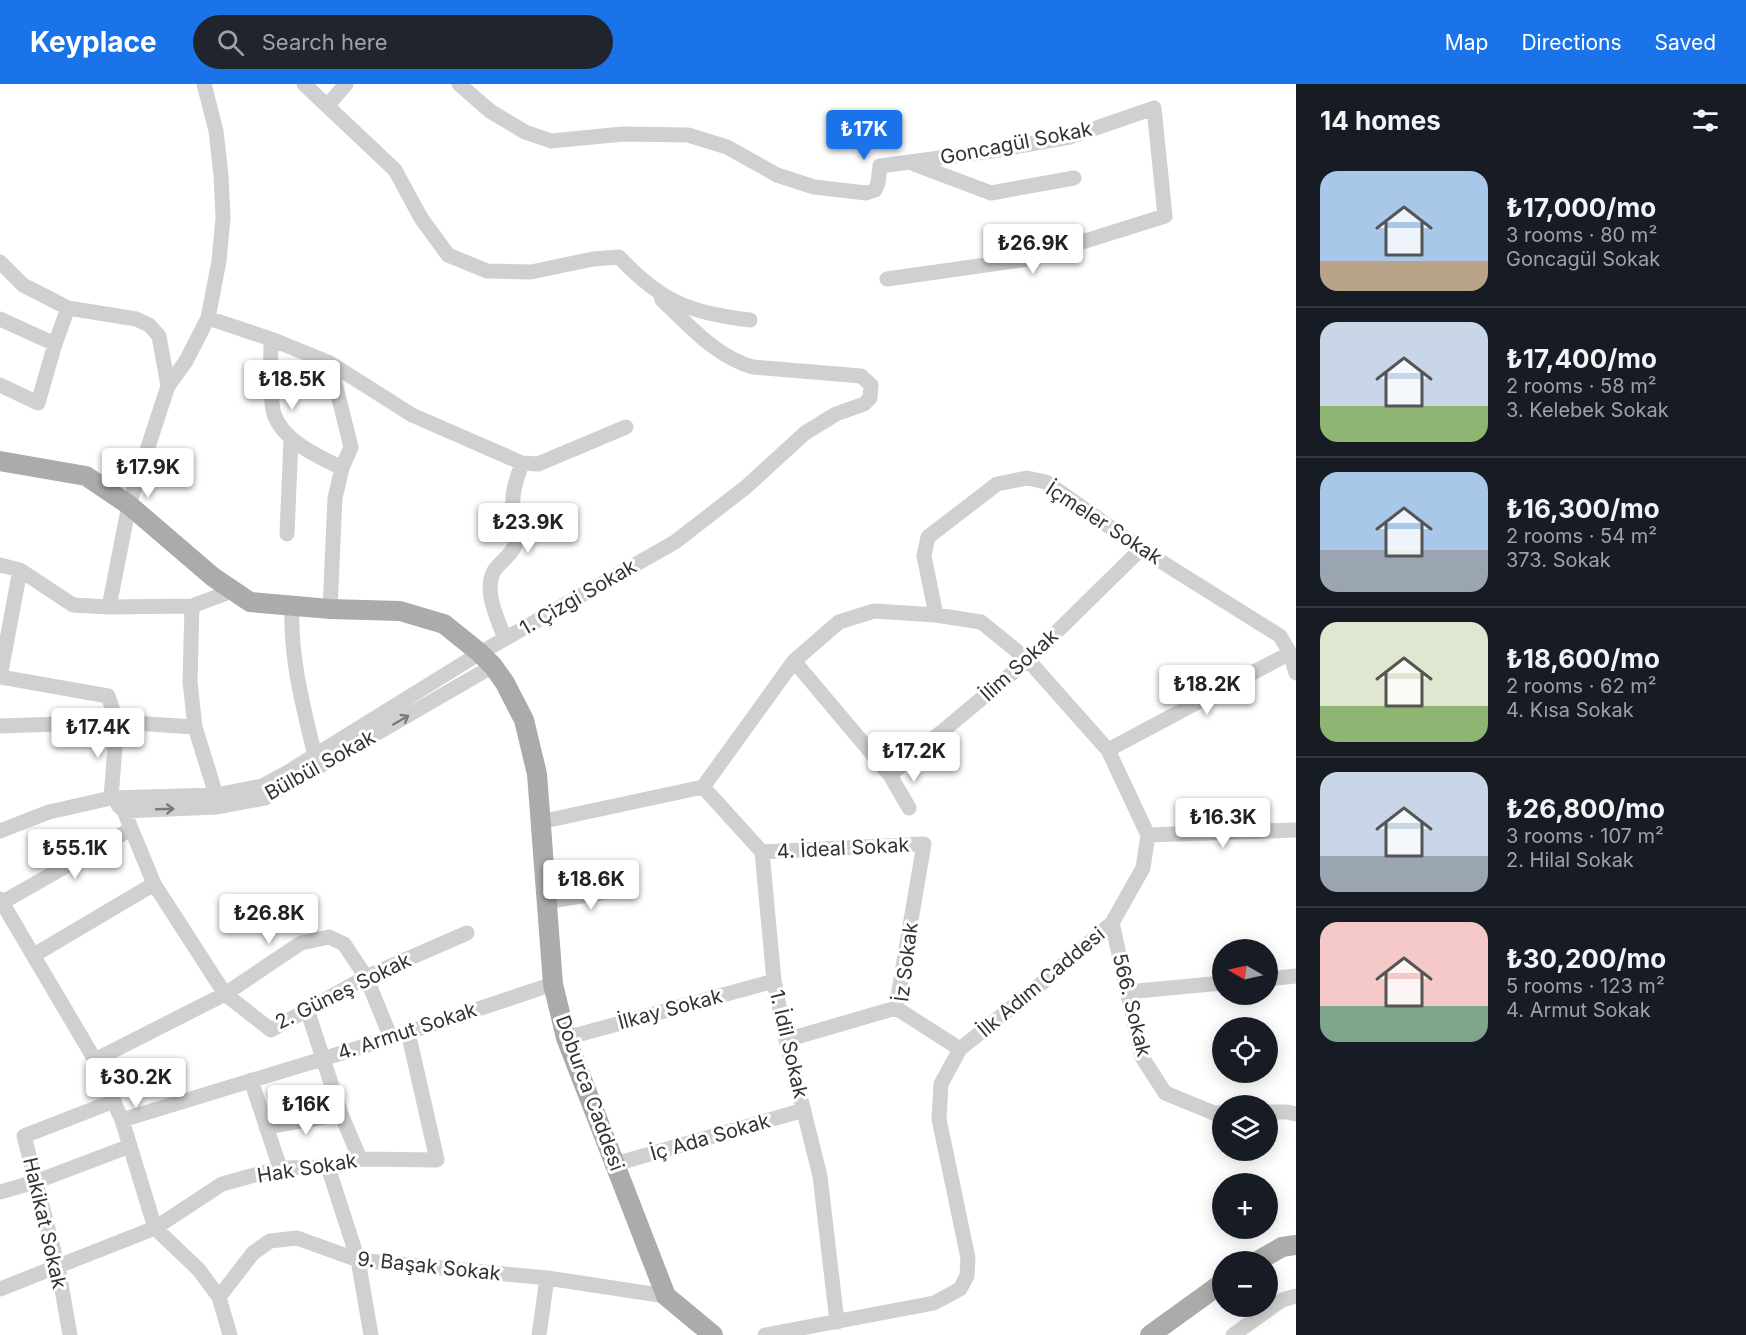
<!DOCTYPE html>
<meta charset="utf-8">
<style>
body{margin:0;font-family:Inter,sans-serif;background:#20242c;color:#f1f3f6;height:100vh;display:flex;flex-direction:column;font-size:22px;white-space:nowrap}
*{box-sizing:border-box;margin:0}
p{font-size:20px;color:#9ea1a6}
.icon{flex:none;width:33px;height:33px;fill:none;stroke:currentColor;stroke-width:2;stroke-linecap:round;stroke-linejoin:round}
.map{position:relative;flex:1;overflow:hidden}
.sheet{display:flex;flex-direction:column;background:#171b24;width:450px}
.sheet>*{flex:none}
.needle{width:39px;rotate:279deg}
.fabs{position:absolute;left:1212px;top:855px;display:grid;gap:12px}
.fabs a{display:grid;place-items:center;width:66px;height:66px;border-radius:50%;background:#171b24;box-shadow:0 3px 15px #0003;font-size:30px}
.price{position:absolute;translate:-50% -51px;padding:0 14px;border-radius:6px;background:#fff;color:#222;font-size:20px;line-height:39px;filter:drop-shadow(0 2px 3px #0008)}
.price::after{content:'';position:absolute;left:50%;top:36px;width:18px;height:14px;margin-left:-9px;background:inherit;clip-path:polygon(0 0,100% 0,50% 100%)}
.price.active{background:#1a73e8;color:#fff}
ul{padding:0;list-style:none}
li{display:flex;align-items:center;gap:18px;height:150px;padding:0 24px}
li+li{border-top:2px solid #363941}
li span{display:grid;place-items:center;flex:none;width:168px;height:120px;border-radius:18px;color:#555}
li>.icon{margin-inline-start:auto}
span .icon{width:72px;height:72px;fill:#fffc;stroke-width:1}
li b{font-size:26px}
h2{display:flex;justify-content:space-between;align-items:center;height:72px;padding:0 24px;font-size:26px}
header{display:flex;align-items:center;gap:36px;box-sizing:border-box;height:84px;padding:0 30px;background:#1a73e8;color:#fff}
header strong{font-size:28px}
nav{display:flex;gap:33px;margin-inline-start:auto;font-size:21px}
.search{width:420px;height:54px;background:#20242c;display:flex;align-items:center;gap:15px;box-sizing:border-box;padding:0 21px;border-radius:33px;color:#9ea1a6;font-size:22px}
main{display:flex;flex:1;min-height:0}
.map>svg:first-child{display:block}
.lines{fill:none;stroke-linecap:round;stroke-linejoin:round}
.minor{stroke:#d0d0d0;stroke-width:15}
.major{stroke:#ababab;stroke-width:20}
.oneway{stroke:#7a7a7a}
.labels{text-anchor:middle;stroke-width:6;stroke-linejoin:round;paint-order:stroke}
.street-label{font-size:20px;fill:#333;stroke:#fff}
</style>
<header>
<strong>Keyplace</strong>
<div class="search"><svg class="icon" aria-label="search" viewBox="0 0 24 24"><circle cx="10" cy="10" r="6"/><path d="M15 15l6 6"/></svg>Search here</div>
<nav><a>Map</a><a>Directions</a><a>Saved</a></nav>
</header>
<main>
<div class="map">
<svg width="1296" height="1251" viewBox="0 0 1296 1251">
<rect width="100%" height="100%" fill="#fff"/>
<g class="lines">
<!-- minor -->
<path class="minor" d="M304 0 395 86 421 134 448 171 487 187 531 188 593 175 619 173C661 218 690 229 750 236
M459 0 490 27 525 48 551 57 623 50 688 51 727 63 777 91 814 103 866 109 875 106 878 99 880 82 992 67 1070 53 1154 24 1165 132 1028 175 887 195
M328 21 346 0
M914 80 991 109 1074 94
M0 178 23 201 68 224 136 235 149 241 159 252 168 302
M208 234 271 255 330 279 412 331 522 379 538 380 626 343
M0 235 55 260
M271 255C271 274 269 314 274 330 283 357 319 373 342 384
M0 301 38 319 55 260 68 224
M287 450 291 355
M0 481 20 486 73 521 109 523 192 522 232 507
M20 486 0 593 108 612 117 638 195 643
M192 522 190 598 195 643 216 711
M109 523 129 421 168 302 186 277 208 234 219 177 223 134 221 91 216 47 204 0
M292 523C290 574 303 622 315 672L320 680
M330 525 335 414 342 384 351 363 330 279
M936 531 924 472 928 453 997 400 1027 394 1046 398 1141 465 1280 552 1290 569 1296 589
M505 555C498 535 483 508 494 487 501 476 516 469 517 453 517 440 512 428 513 415 513 403 518 391 522 379
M794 577 890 691 909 724
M0 642 117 638 111 714
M1108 666 1290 569
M890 691 1028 576 1141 465
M703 703 762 768 774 897 786 956 820 1092 837 1238
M118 721 124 727 216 723 265 714 493 582
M124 727 154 800 225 910 271 946 366 893 467 849
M540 738 703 703 794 577 839 538 874 527 936 531 981 538 1028 576 1108 666 1148 751 1143 784 1112 839 1042 899 960 965 941 1000 939 1035 968 1174 967 1192 960 1205 934 1219 765 1251
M0 747 49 728 111 714 216 711 262 702 288 688 480 569 675 458 746 403 805 349 836 330 864 320 870 314 871 301 861 292 753 283C716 273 690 242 662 216L660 209
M1148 751 1296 746
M762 768 924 760 896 924 960 965
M0 815 95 976 122 1036 155 1144 199 1186 219 1213 230 1251
M3 818 131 745
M545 818 630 804
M1112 839 1142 973 1165 1009 1214 1029H1222
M34 871 154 800
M1268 895 1296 892
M1127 908 1222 899
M307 925 341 1030 360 1075
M566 954 774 897
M786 956 896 924
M95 976 225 910 301 859 329 853 344 860 366 893 391 954
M251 996 280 1084
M1268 1028H1287L1296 1030
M122 1036 391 954 553 900
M266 1043 341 1030
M615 1080 804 1026
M328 1083 358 1176 371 1251
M0 1108 35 1098 130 1062
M0 1205 155 1144 222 1100 280 1084 328 1083 360 1075 437 1076 408 948
M219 1213 253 1169 270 1157 297 1154 358 1176 547 1194 666 1212
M70 1251 58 1183 24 1052 114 1017
M539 1251 547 1194
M1233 1251 1282 1216 1296 1212"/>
<!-- major -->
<path class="major" d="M0 377 86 392 129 421 213 493 250 518 330 525 400 527 444 540 480 569 493 582 505 599 524 636 537 690 553 900 566 954 666 1212 713 1251
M1256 1178 1282 1163 1296 1161
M1150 1251 1222 1199"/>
</g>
<!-- one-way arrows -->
<defs><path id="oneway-shaft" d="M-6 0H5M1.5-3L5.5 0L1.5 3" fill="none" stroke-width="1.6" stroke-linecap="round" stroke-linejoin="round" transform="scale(1.5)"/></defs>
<g class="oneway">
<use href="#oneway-shaft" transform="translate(401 636) rotate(-30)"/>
<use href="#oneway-shaft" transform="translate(165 725) rotate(-2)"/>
</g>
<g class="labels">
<!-- street labels -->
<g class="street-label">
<text transform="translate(1016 59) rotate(-11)" y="7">Goncagül Sokak</text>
<text transform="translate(1104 439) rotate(33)" y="7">İçmeler Sokak</text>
<text transform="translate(578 513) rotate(-30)" y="7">1. Çizgi Sokak</text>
<text transform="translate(1019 581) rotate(-42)" y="7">İlim Sokak</text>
<text transform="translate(320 681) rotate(-29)" y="7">Bülbül Sokak</text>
<text transform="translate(843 764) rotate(-3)" y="7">4. İdeal Sokak</text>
<text transform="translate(906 878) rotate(-83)" y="7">İz Sokak</text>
<text transform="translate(1041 898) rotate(-40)" y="7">İlk Adım Caddesi</text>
<text transform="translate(343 907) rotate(-26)" y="7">2. Güneş Sokak</text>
<text transform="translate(1132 921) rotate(76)" y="7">566. Sokak</text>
<text transform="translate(670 925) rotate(-15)" y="7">İlkay Sokak</text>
<text transform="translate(407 947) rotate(-18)" y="7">4. Armut Sokak</text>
<text transform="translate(789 960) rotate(77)" y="7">1. İdil Sokak</text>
<text transform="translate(590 1009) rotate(70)" y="7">Doburca Caddesi</text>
<text transform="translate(710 1053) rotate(-16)" y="7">İç Ada Sokak</text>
<text transform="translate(307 1084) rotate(-9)" y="7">Hak Sokak</text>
<text transform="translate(45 1139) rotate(77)" y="7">Hakikat Sokak</text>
<text transform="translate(429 1182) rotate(6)" y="7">9. Başak Sokak</text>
</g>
</g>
</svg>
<div class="fabs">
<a><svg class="needle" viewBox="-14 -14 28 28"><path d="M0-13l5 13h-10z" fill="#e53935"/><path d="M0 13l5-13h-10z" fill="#9ea1a6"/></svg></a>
<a><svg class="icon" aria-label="locate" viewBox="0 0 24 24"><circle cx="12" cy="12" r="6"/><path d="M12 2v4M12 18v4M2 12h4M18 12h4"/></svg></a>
<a><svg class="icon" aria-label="layers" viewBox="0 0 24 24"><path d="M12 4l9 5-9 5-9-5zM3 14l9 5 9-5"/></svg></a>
<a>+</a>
<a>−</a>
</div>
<b class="price active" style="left:864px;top:77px">₺17K</b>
<b class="price" style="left:1033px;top:191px">₺26.9K</b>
<b class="price" style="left:292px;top:327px">₺18.5K</b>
<b class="price" style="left:148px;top:415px">₺17.9K</b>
<b class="price" style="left:528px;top:470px">₺23.9K</b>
<b class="price" style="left:1207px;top:632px">₺18.2K</b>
<b class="price" style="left:98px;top:675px">₺17.4K</b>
<b class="price" style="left:914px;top:699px">₺17.2K</b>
<b class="price" style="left:1223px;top:765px">₺16.3K</b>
<b class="price" style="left:75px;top:796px">₺55.1K</b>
<b class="price" style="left:591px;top:827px">₺18.6K</b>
<b class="price" style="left:269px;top:861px">₺26.8K</b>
<b class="price" style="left:136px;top:1025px">₺30.2K</b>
<b class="price" style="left:306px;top:1052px">₺16K</b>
</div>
<section class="sheet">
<h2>14 homes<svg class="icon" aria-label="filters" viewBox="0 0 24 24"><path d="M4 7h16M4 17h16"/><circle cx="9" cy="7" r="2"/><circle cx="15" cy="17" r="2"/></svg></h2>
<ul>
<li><span style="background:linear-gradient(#a9c7e8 75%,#b9a48a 0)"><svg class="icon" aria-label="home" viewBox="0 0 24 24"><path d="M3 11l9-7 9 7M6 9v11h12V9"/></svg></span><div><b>₺17,000/mo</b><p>3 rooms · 80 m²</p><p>Goncagül Sokak</p></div></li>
<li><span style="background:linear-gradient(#c9d6e8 70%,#8fb573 0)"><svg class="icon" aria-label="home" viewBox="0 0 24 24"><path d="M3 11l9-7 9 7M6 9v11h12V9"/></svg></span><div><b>₺17,400/mo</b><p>2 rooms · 58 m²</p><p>3. Kelebek Sokak</p></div></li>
<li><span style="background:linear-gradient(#a9c7e8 65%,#9aa5b1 0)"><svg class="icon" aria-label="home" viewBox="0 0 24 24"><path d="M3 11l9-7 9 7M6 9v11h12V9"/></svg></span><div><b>₺16,300/mo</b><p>2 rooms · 54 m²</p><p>373. Sokak</p></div></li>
<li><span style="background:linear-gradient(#dfe7d0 70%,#8fb573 0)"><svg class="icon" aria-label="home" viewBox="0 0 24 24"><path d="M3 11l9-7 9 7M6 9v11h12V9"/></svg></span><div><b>₺18,600/mo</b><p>2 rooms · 62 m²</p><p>4. Kısa Sokak</p></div></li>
<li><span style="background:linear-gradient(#c9d6e8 70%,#9aa5b1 0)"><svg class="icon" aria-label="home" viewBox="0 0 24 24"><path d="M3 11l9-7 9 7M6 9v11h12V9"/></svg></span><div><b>₺26,800/mo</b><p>3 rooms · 107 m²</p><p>2. Hilal Sokak</p></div></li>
<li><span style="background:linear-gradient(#f6c9c9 70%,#7fa58c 0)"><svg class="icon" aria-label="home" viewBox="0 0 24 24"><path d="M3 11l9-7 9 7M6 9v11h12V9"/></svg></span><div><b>₺30,200/mo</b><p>5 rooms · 123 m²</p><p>4. Armut Sokak</p></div></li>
</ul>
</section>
</main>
